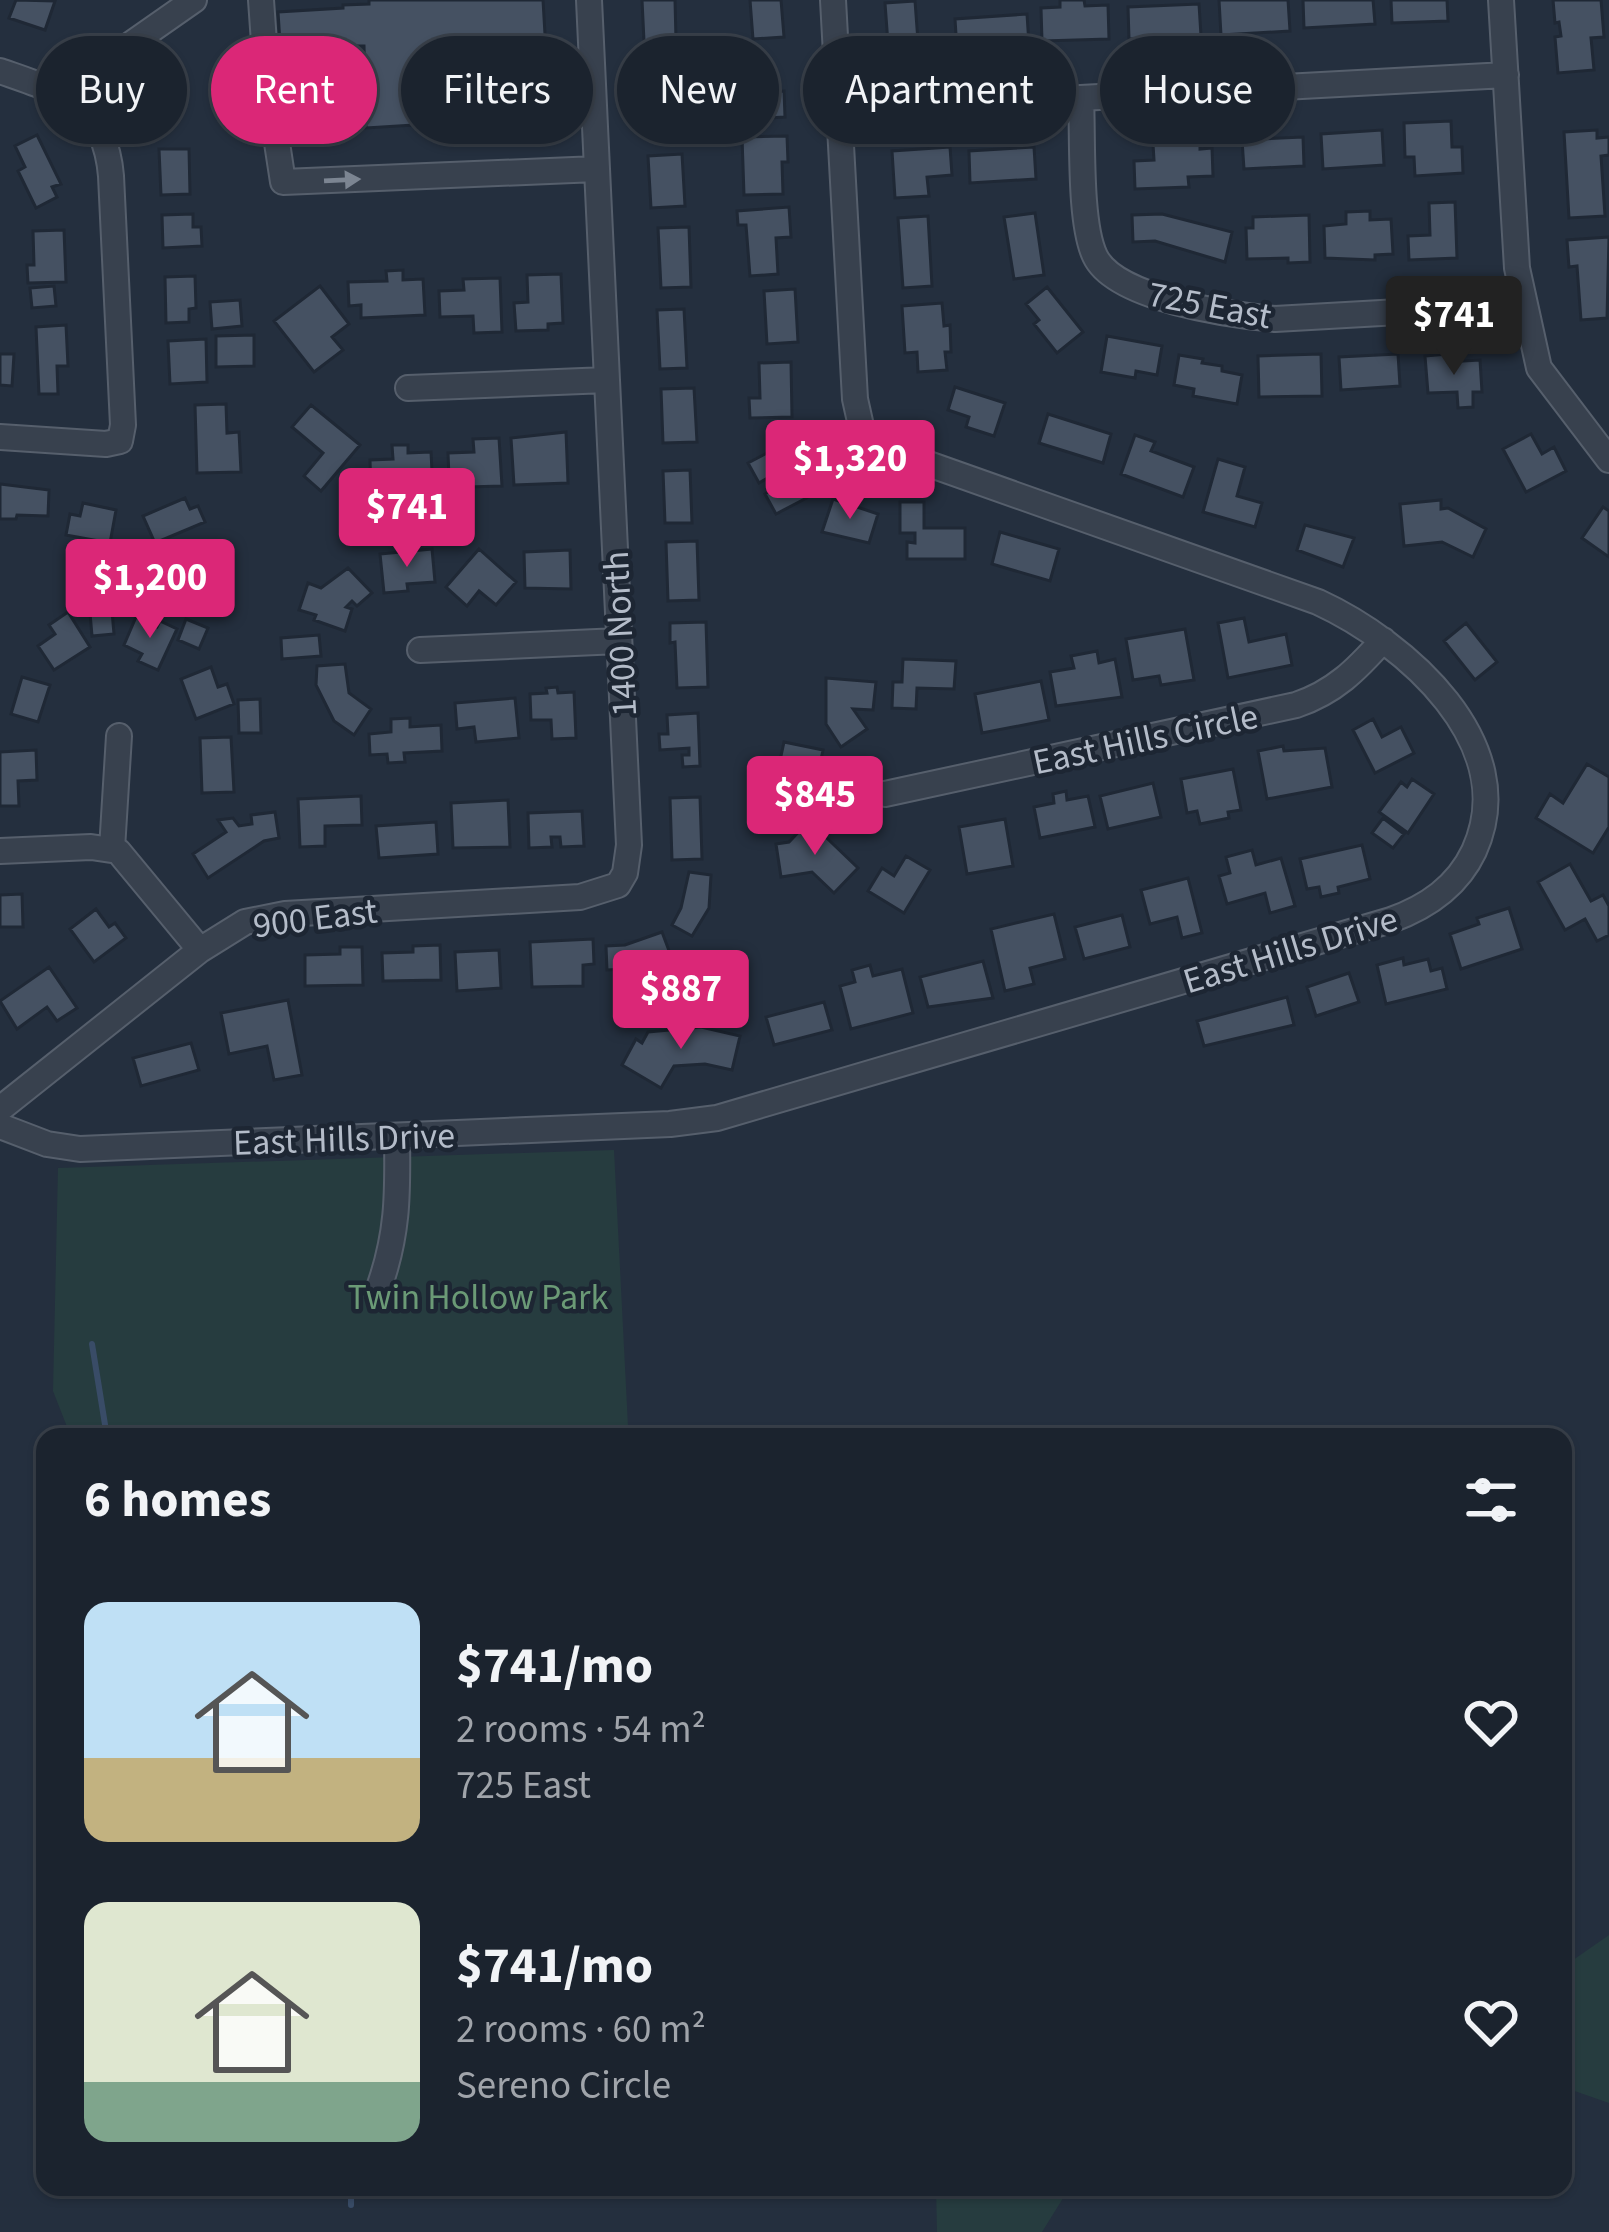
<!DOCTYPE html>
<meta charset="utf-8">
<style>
body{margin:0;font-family:"Source Sans 3",sans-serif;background:#242b36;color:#f1f3f6;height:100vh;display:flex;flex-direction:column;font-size:45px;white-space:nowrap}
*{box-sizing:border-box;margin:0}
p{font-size:39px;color:#a0a4aa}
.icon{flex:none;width:66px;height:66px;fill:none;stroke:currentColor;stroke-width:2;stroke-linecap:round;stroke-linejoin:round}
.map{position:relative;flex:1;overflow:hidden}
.details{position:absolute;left:36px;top:1428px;width:1536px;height:768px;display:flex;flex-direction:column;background:#1b232e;border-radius:24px;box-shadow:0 3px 9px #0004,0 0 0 3px #39404a}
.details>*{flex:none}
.hud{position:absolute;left:36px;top:36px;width:1539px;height:108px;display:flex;gap:24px}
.price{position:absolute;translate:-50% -102px;padding:0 27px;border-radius:12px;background:#db2777;color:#fff;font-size:39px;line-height:78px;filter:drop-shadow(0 3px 6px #0008)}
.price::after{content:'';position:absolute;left:50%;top:72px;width:36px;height:27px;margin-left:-18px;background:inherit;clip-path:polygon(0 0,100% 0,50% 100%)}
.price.current{background:#222;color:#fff}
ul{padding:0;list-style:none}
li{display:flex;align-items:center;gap:36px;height:300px;padding:0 48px}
li span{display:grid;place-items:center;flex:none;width:336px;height:240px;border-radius:24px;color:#555}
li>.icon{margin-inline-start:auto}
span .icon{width:144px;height:144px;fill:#fffc;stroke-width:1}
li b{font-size:51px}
h2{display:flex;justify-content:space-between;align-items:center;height:144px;padding:0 48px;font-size:51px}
.pill{padding:0 42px;border-radius:54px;background:#1b232e;box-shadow:0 3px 9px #0004,0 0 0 3px #39404a;font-size:42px;line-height:108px}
.pill.current{background:#db2777;color:#fff}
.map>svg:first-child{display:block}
.green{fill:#263c3f}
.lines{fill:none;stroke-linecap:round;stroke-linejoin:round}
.stream{stroke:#394c67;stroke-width:6}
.building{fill:#455162;stroke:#1f2835;stroke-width:3}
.minor-casing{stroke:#565f6c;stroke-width:28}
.minor{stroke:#38414e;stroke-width:24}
.oneway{fill:#7c8592}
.labels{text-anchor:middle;stroke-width:9;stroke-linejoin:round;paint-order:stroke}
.street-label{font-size:36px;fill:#b4bcc9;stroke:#1d2633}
.park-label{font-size:36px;fill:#6b9a76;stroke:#1d2633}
</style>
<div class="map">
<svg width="1609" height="2232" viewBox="0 0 1609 2232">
<rect width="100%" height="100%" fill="#242f3e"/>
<!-- green -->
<path class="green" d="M614 1150 628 1426 586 1437H71L53 1391 58 1168Z
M1609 1935V2103L1563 2087V1967Z
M936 2187H1070L1042 2232H937Z"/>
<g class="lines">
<!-- stream -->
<path class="stream" d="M92 1344 107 1437
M351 2187V2205"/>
</g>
<!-- building -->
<path class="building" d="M16 0 55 1 45 30 9 18Z
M369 0H543L547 69 508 71 507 52 454 55 456 80 444 81 446 123 366 128 364 46H350L351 58 326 60 328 85 283 88 278 12 343 8V5L369 4Z
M642 0H675L676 40 644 41Z
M750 0H781L784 37 753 39Z
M1060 0H1084L1085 6 1108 5 1109 39 1042 41 1041 8 1060 7Z
M1219 0H1288L1290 31 1221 35Z
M1303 0H1373L1375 24 1304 28Z
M1391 0H1447L1448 21 1392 23Z
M1553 0H1601L1604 37 1591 38 1594 70 1558 73 1555 37 1561 36 1559 22 1555 23Z
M915 1 919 55 889 57 885 3Z
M1199 4 1201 36 1129 39 1128 7Z
M1027 14 1029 45 957 50 955 19Z
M768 58 770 92 784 91 785 117 730 120 729 94 741 93 739 60Z
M677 68 680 133 648 134 645 70Z
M173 73 187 95 159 112 145 90Z
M1451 121 1452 147H1462L1463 173 1415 176 1414 157H1405L1404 123Z
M1382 130 1384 165 1323 169 1321 134Z
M1597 130V138L1609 137V155L1601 156 1605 216 1569 218 1564 132Z
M37 135 61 184 52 187 57 197 36 208 18 171 25 167 15 146Z
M787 136 788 162H782L783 194 744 195 742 137Z
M1303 137 1304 166 1244 169 1242 140Z
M1200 142V149L1212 148 1213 176 1188 177 1189 187 1135 189 1134 161 1154 160 1153 144Z
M950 147 952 175 927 177 929 196 895 198 892 151Z
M1034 147 1036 179 970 183 969 151Z
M159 149H189L190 194 161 195Z
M682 154 685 206 651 208 648 156Z
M1455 202 1457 258 1409 260 1408 236 1430 235 1429 203Z
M789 207 791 237 776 238 778 274 750 276 746 225H738L737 211Z
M1370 211V220L1391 219 1393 254 1375 255V260L1325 258 1324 226 1346 224V212Z
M1035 213 1044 275 1014 279 1004 217Z
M193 214V227H201L202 246 163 248 162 215Z
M1162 214 1232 232 1225 262 1155 241 1133 242 1132 215Z
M1309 215 1310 262 1288 263V258L1247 259 1246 228H1253V217Z
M928 216 932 286 903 288 898 218Z
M689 227 691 287 661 288 658 228Z
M64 230 66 282 28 283 27 265H34L33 231Z
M1609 237 1607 318 1581 320 1577 266 1569 267 1567 240Z
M403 270V280L423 279 425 315 361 318V305L349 306 348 282 387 281 386 271Z
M561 274 563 323 548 324V330L516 331 514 303 528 302 527 275Z
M195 276 196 308 189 309V322L166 323 165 277Z
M500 278 502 332 474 333 473 316 440 317 439 291 464 290 463 279Z
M54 286 56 306 32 308 30 288Z
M320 286 349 324 332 337 343 350 314 372 274 321Z
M1047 287 1083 332 1057 353 1034 324 1039 320 1026 304Z
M795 289 798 342 767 344 764 291Z
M240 300 242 326 212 329 210 302Z
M942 303 944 326 950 325 951 352H945L947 370 918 372 917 352 905 353 902 306Z
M684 309 687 368 660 369 657 310Z
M66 325 68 366H57L58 394H39L36 327Z
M254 335V366L216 367V336Z
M1107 336 1162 346 1157 375 1136 371 1135 378 1101 372Z
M206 339 207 382 170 384 168 341Z
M0 354H14L12 386 0 385Z
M1321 354 1322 396 1259 397 1258 356Z
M1398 354 1400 386 1341 390 1339 357Z
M1448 354V362L1480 360 1482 392H1473V407L1458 408 1457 392 1428 393 1425 356Z
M1179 355 1203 359 1202 363 1222 366V371L1242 375 1237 404 1193 396 1194 389 1174 385Z
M791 362 792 417 750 418 749 398H760L759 363Z
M955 387 1005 403 994 436 966 427 969 417 948 410Z
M694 388 697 442 663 443 661 389Z
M226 404 227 433 239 432 241 472 197 473 195 405Z
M311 405 360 445 321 491 304 476 323 453 292 427Z
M1048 414 1111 434 1103 463 1039 443Z
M566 432 568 483 514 485 511 438Z
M1531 434 1542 454 1554 447 1566 471 1526 492 1503 449Z
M1135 435 1155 442 1151 451 1194 467 1183 497 1121 474Z
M499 438 502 486 467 487 466 476 449 477 448 453 474 452 473 439Z
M786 443 818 492 776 514 765 494 777 487 771 476 759 483 748 463Z
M392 445H408V453L431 452 433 491 371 493 370 460 393 459Z
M1218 459 1245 467 1237 496 1262 503 1255 527 1203 512Z
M690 470 692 523H665L663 471Z
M0 484 49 490 48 516 17 515 16 519H0Z
M185 498 190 509 198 506 205 522 155 543 143 516Z
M833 499 878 514 869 543 822 532Z
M1441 500V509L1448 508 1486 529 1473 557 1442 542 1404 546 1400 504Z
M900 502H924V528H965V559H907V542L915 543V533H900Z
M83 503 116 510 110 543 66 535 70 514 80 516Z
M1603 507 1609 511V557L1582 538Z
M1305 525 1354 538 1343 567 1297 550Z
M1000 532 1059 549 1050 581 992 564Z
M697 541 699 600 668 601 666 542Z
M432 549 435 582 407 584 408 591 384 593 380 554Z
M479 549 516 582 496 605 479 591 467 606 446 587Z
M570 550 571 589 525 588 524 552Z
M348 568 372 593 357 606 352 601 346 607 352 609 345 631 314 620 316 615 299 610 308 583 321 588Z
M112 611 114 634 92 636 90 613Z
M68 612 90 647 54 670 38 646 55 634 49 625Z
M136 617 157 627 160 621 177 629 158 670 138 661 142 654 124 645Z
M1244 618 1249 642 1286 634 1292 665 1228 678 1218 623Z
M186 619 208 628 199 649 178 640Z
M706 622 708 687 677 688 675 642 670 643V623Z
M1466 623 1497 662 1475 680 1444 641Z
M1185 629 1194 680 1161 685 1159 676 1133 680 1126 639Z
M319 635 321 656 282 659 281 638Z
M1097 651 1099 663 1115 659 1122 697 1056 706 1050 672 1074 668 1071 656Z
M903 659 956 661 954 689 917 688 916 709 892 708 893 682H902Z
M345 664 349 693 371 709 354 735 334 721 316 685 317 666Z
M211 667 218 687 227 684 234 704 196 719 181 679Z
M22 677 50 685 38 722 11 714Z
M826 678 876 682 873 710 853 709 867 729 841 747 826 724Z
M1041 681 1049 720 982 733 975 694Z
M557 687 558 693 574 692 576 738 552 739 551 720H531L530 694 547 693 546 688Z
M515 698 519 738 476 742 474 727 457 729 455 703Z
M260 699 261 733H239L238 700Z
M698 713 700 766 683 767 682 755H689V748L660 750 659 734H668L667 715Z
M410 718V727L441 725 442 751 404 753 405 762 388 763 387 754 370 755 369 734 391 732V719Z
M1373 719 1382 737 1401 727 1414 753 1375 773 1353 730Z
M231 737 234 792 202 793 200 738Z
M784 742 823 750 809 815 770 807Z
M1283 746 1284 751 1325 748 1332 787 1267 799 1258 751Z
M36 750 37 780 18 781 19 806H0V752Z
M1587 764 1609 777V827L1593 853 1536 818 1550 794 1563 803Z
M1233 769 1241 810 1228 812 1229 818 1200 824 1197 811 1187 813 1181 779Z
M1412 779 1434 794 1408 833 1379 812 1401 782 1407 787Z
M1153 783 1161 817 1108 829 1100 796Z
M1066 791 1067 800 1088 796 1095 827 1040 838 1034 807 1054 803 1053 794Z
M361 796 362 825 325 826V846L300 847 298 799Z
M700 797 702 859 672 860 670 798Z
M508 800 510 847 453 848 451 803Z
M582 811 584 846 561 847 560 837H551L552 847 529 848 528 813Z
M275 812 279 838 264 841 208 878 193 854 226 832 218 820 233 818 239 826 252 824 251 815Z
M1383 818 1404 834 1393 848 1372 833Z
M1005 819 1013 866 967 874 959 827Z
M809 821 858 868 834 893 812 872 781 877 776 844 789 842Z
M436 822 438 854 379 858 376 826Z
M1362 845 1370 879 1338 887 1339 893 1321 897 1319 887 1307 889 1300 859Z
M1252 850 1256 865 1281 858 1295 906 1270 913 1265 893 1227 904 1219 876 1230 873 1226 857Z
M906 856 930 870 904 913 868 891 882 868 894 876Z
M1570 864 1591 901 1603 895 1609 906V935L1597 941 1585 919 1565 930 1538 882Z
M689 872 711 875 709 908 692 936 672 925 681 908Z
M1188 878 1202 933 1182 938 1177 917 1150 924 1141 890Z
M22 894 23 927H0V895Z
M1509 908 1522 949 1461 969 1450 934 1479 924 1477 918Z
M96 909 109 927 115 923 126 938 94 962 70 929Z
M1054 914 1065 959 1030 968 1034 984 1005 991 991 929Z
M1122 915 1130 947 1084 959 1075 927Z
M662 932 674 964 628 980 624 969 607 970 606 946 625 945Z
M593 939 594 964 583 965V986L532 987 530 942Z
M440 945 441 980 383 981 382 953 413 952V946Z
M340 947H362L363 985 305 986V955L340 954Z
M499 950 501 988 457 991 455 952Z
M1403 958 1404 965 1428 959 1431 971 1442 968 1447 989 1386 1004 1377 965Z
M983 961 993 998 928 1007 920 977Z
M870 965 873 976 902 969 913 1013 851 1029 840 986 855 982 852 970Z
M49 967 77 1008 57 1021 47 1007 17 1029 0 1001Z
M1349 973 1359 1002 1316 1016 1307 987Z
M1287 997 1294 1025 1204 1046 1197 1021Z
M288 1000 302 1075 274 1080 267 1046 229 1054 221 1013Z
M824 1002 832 1030 774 1045 766 1017Z
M701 1027 740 1036 732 1070 705 1064 674 1066 661 1088 622 1065 636 1039 642 1043 648 1032Z
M191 1043 199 1070 141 1086 133 1058Z"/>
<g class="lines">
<defs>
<path id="minor" d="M261 0 266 71 283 182 597 169
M1501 0 1517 268 1539 368 1609 460
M0 71C60 92 105 103 111 176L123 425 120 441 106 444 0 437
M61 93 194 0
M1081 98C1083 137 1079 223 1095 256 1115 299 1231 315 1275 319L1523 305
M839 111 1506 75
M408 388 607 380
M420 650 619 641
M885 794 1296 705C1335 692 1357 669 1383 640
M112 849 119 736
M0 851 91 847 118 851 200 950
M0 1109 200 950 245 922 285 914 580 897 618 885 625 873 629 845 589 0
M0 1126 47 1144 80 1149 670 1124 717 1118 1391 920C1427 907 1457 887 1474 851 1523 744 1405 642 1318 602L889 450 863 435 855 399 833 0
M377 1293C398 1237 398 1195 397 1136"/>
</defs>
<!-- minor casing -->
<use href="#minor" class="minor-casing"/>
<!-- minor -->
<use href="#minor" class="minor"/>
</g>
<!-- one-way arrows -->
<defs><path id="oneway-solid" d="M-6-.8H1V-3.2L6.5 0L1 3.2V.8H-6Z" transform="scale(3)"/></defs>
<use class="oneway" href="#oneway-solid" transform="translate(342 180) rotate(-3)"/>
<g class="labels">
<!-- street labels -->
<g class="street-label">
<text transform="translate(1210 304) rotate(11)" y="13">725 East</text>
<text transform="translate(619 634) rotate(-93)" y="13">1400 North</text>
<text transform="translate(1145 738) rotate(-12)" y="13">East Hills Circle</text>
<text transform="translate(315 917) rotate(-7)" y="13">900 East</text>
<text transform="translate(1290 949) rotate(-17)" y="13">East Hills Drive</text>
<text transform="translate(344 1138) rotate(-2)" y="13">East Hills Drive</text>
</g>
<!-- park labels -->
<g class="park-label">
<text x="478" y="1309">Twin Hollow Park</text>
</g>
</g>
</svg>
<b class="price current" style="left:1454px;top:378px">$741</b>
<b class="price" style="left:850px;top:522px">$1,320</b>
<b class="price" style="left:407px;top:570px">$741</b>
<b class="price" style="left:150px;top:641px">$1,200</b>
<b class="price" style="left:815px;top:858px">$845</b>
<b class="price" style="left:681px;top:1052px">$887</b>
<div class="hud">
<a class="pill">Buy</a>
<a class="pill current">Rent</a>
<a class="pill">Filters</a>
<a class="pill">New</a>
<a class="pill">Apartment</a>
<a class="pill">House</a>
</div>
<section class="details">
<h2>6 homes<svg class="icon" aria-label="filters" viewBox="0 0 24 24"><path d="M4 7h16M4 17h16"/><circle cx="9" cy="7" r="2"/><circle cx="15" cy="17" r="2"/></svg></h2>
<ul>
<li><span style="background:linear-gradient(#bfe0f5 65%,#c2b280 0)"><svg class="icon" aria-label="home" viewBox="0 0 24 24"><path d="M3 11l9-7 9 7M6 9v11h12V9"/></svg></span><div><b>$741/mo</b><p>2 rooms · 54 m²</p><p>725 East</p></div><svg class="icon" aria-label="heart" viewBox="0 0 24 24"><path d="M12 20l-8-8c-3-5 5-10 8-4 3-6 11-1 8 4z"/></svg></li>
<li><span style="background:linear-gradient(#dfe7d0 75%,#7fa58c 0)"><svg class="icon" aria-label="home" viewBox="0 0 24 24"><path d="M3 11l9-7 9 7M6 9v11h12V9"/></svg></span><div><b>$741/mo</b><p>2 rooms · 60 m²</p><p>Sereno Circle</p></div><svg class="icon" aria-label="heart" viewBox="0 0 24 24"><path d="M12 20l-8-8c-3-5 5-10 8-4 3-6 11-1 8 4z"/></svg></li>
</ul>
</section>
</div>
